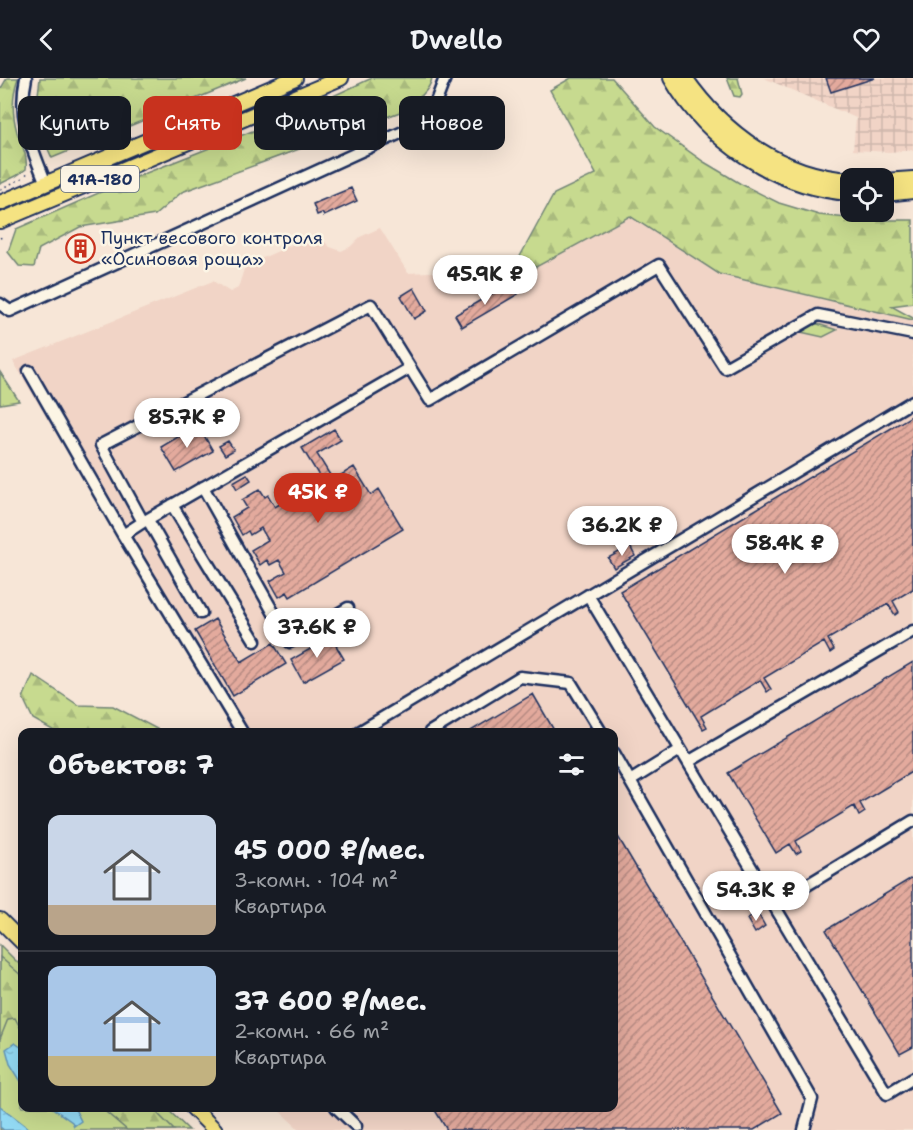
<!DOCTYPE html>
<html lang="ru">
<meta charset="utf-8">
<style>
body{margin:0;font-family:"Shantell Sans",sans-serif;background:#20242c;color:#f1f3f6;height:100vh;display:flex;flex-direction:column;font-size:22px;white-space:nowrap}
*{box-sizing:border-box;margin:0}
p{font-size:20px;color:#9ea1a6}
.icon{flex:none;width:33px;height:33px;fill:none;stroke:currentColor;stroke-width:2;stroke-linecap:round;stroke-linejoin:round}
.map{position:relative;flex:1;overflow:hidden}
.details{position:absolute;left:18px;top:650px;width:600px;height:384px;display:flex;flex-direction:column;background:#171b24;border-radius:12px;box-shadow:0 6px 24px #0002}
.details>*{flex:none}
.guide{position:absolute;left:18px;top:18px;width:600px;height:54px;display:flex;gap:12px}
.fabs{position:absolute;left:840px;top:90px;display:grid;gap:12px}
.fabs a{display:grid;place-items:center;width:54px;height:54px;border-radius:12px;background:#171b24;box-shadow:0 6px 24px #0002;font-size:30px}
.price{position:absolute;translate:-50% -51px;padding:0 14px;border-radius:21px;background:#fff;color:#222;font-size:20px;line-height:39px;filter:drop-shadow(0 2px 3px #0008)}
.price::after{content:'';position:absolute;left:50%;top:36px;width:18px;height:14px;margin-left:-9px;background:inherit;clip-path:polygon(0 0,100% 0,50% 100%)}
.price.selected{background:#c8321e;color:#fff}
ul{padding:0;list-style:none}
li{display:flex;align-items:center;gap:18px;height:150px;padding:0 30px}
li+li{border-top:2px solid #363941}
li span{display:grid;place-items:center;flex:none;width:168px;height:120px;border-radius:12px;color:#555}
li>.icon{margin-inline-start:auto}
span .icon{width:72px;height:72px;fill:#fffc;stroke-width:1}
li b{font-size:26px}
h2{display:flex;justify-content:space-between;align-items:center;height:72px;padding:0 30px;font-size:26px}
.chip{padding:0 21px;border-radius:12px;background:#171b24;box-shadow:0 6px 24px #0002;font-size:21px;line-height:54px}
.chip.selected{background:#c8321e;color:#fff}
header{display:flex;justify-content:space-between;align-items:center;height:78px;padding:0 30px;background:#171b24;font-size:27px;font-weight:600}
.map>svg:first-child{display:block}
.built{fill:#f1d4c6}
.industrial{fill:url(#industrial-grid)}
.grass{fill:#c7da8f;stroke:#718476;stroke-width:1.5}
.forest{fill:url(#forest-firs);stroke:#718476;stroke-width:1.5}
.water{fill:url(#water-ripples);stroke:#6396b8;stroke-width:1.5}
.building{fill:url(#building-hatch);stroke:#1b2f5e;stroke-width:1.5}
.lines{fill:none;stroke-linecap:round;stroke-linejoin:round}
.minor-casing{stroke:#1b2f5e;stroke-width:15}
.major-casing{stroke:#1b2f5e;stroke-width:18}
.path{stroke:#1b2f5e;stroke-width:1.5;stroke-dasharray:1.5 4.5;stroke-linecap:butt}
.minor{stroke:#fcf5e5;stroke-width:10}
.major{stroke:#f5e382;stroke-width:14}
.labels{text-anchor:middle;stroke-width:5;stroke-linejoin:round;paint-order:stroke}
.shield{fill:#fcf5e5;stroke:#5e6a86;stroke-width:1.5}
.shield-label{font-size:16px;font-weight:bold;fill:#1b2f5e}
.poi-label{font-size:18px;fill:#1b2f5e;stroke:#fcf5e5;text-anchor:start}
</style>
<header><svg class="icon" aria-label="back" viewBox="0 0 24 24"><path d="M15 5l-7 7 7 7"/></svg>Dwello<svg class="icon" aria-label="heart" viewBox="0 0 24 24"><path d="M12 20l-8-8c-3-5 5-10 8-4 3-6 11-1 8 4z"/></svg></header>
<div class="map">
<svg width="913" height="1052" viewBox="0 0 913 1052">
<defs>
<pattern id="industrial-grid" width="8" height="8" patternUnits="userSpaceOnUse" patternTransform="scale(1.5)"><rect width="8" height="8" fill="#f1d4c6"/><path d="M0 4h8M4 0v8" fill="none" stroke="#ceb6ac"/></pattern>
<pattern id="forest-firs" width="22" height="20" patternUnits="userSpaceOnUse" patternTransform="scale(1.5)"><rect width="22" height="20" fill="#c7da8f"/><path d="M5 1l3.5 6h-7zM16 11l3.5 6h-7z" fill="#aabb7e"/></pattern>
<pattern id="water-ripples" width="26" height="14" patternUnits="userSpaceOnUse" patternTransform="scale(1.5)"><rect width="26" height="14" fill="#93daf4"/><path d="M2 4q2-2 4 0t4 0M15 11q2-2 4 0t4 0" fill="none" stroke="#7ebbd4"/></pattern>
<pattern id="building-hatch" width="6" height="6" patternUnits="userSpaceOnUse" patternTransform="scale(1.5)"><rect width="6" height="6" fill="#e3aa9d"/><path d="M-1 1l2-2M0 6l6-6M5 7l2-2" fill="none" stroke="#b78b83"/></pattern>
</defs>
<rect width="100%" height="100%" fill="#f7e6d7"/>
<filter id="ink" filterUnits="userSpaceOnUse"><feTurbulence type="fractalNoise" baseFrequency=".0167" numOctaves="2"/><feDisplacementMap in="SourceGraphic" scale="12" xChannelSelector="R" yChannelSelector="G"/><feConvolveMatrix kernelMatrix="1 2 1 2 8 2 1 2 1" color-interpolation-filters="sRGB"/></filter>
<g filter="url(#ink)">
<!-- built -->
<path class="built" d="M630 138 719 197 913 242V1052H300L275 1029H614V654H229L227 644 13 283 213 203 230 214 238 210 245 188 316 156 330 169 341 173 350 169 360 159 380 150 408 195 536 189Z"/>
<!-- industrial -->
<path class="industrial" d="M764 0H913V72L889 74 853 72 856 40Z"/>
<!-- grass -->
<path class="grass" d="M811 244 837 252 823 259 801 254 799 250Z
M0 294 19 323 0 326Z
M0 867 22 889V1029H165L189 1052H0Z"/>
<!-- forest -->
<path class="forest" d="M7 0H18C12 17 12 36 17 54 21 67 28 76 26 91L16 98 0 106V12Z
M40 0H246L52 80 35 42Z
M372 0H432C429 16 412 25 400 34L182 114 155 137 80 149 39 171 34 189 19 188 8 174 16 151 126 103 288 39Z
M571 0H612L655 49 704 84 741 106 779 125 819 137 866 142H913V225L891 228 913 240V242L719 196 630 138 536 189 518 182 554 116 596 96 550 12Z
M727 0H738L742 16 740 19 734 18Z
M33 597 78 627 113 628 159 652 158 654H56L33 641 23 620Z
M0 879 22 898V953L15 940 8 941 0 961Z
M100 1029H151L174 1052H127Z"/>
<!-- water -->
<path class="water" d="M15 965 22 970V1005L10 986 6 971Z
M0 1028 31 1052H4L0 1049Z
M51 1029H74L81 1043 74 1048 72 1044Z"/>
<!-- building -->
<path class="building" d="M826 0H875L831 14Z
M351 110 357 123 324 138 322 135 317 137 313 126Z
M85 161 90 174 76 179 71 166Z
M512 207 518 216 462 249 455 237 500 211 502 214Z
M414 210 427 233 414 241 401 218Z
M913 337V511L893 523 899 534 895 537 888 526 828 561 834 572 830 575 824 564 764 600 771 611 767 614 760 602 701 638 707 649 703 651 620 513Z
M198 347 213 373 176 394 161 369Z
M334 351 341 362 317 376 333 402 354 389 371 417 379 411 403 451 290 519 287 514 279 519 270 503 286 494 279 482 270 487 267 482 260 487 251 472 268 462 261 450 250 457 248 453 242 457 232 439 247 430 242 422 260 411 265 419 268 417 275 429 321 401 302 370Z
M228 363 234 372 225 377 219 368Z
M247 396 251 402 237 411 233 404Z
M630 468 635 478 614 490 608 480Z
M215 541 241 584 273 565 286 586 233 618 195 553Z
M331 559 344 581 303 604 291 582Z
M913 584V693L860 725 865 734 859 738 854 728 796 763 801 773 796 776 790 766 776 775 728 695Z
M533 616 555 654H469Z
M614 752 782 1035 754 1052H447L433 1029H614Z
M913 799V969L900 976 826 852Z
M757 834 765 848 755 855 747 841Z"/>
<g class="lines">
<defs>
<path id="minor" d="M26 0C17 40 32 69 46 106
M0 226 10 233 429 42 445 0
M29 293 123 457 242 654
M203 409 290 564 348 530
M172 427 255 563
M148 442 201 535
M143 444 410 290
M123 457 143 444 101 367 371 227 430 322 659 187 725 290 818 237 913 256
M588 517 887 1016 913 1000
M359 654 913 323
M430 654 520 599 571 605 601 654
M614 675 812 1021 804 1052
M688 684 913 553
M630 703 680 672
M748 822 764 812
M774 827 913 743
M336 1029 356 1048"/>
<path id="major" d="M671 0C707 63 777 110 850 115
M685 0C724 56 781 97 850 102
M884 103 913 101
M884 116 913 113
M0 125 295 0
M0 143 341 0
M0 842 22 864
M192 1029 215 1052"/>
</defs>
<!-- minor casing -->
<use href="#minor" class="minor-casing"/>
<!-- major casing -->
<use href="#major" class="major-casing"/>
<!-- path -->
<path class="path" d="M0 111 21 101 30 93
M0 160 4 158"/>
<!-- minor -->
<use href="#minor" class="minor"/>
<!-- major -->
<use href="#major" class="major"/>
</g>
</g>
<!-- icons -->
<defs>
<symbol id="building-ring" viewBox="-11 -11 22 22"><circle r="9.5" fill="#fcf5e5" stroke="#c8321e" stroke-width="1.5"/><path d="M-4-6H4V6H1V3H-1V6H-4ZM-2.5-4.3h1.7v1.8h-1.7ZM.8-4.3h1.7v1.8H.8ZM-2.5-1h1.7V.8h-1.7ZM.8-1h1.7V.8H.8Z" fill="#c8321e"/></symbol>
</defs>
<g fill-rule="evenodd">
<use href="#building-ring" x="64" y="154" width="33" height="33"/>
</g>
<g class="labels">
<!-- shield labels -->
<rect class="shield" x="61" y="88" width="78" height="26" rx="4.5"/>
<g class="shield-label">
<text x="100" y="107">41А-180</text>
</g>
<!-- poi labels -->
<g class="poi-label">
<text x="101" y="166">Пункт весового контроля<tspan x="101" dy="21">«Осиновая роща»</tspan></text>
</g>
</g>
</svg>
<div class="fabs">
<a><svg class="icon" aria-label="locate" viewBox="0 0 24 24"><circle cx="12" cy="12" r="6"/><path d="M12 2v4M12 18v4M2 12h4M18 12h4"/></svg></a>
</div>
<b class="price" style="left:485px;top:228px">45.9K ₽</b>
<b class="price" style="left:187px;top:371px">85.7K ₽</b>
<b class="price selected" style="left:318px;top:446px">45K ₽</b>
<b class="price" style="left:622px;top:479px">36.2K ₽</b>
<b class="price" style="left:785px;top:497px">58.4K ₽</b>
<b class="price" style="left:317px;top:581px">37.6K ₽</b>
<b class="price" style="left:756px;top:844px">54.3K ₽</b>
<div class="guide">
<a class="chip">Купить</a>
<a class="chip selected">Снять</a>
<a class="chip">Фильтры</a>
<a class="chip">Новое</a>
</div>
<section class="details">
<h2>Объектов: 7<svg class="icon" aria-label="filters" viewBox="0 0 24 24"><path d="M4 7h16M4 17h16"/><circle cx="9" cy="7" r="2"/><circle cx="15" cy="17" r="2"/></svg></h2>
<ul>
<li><span style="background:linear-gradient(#c9d6e8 75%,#b9a48a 0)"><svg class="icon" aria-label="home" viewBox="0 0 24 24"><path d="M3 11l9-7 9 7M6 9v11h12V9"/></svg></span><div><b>45 000 ₽/мес.</b><p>3-комн. · 104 m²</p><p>Квартира</p></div></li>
<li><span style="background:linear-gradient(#a9c7e8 75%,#c2b280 0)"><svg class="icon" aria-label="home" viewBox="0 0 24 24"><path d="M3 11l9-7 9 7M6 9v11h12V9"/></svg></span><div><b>37 600 ₽/мес.</b><p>2-комн. · 66 m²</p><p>Квартира</p></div></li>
</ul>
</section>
</div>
